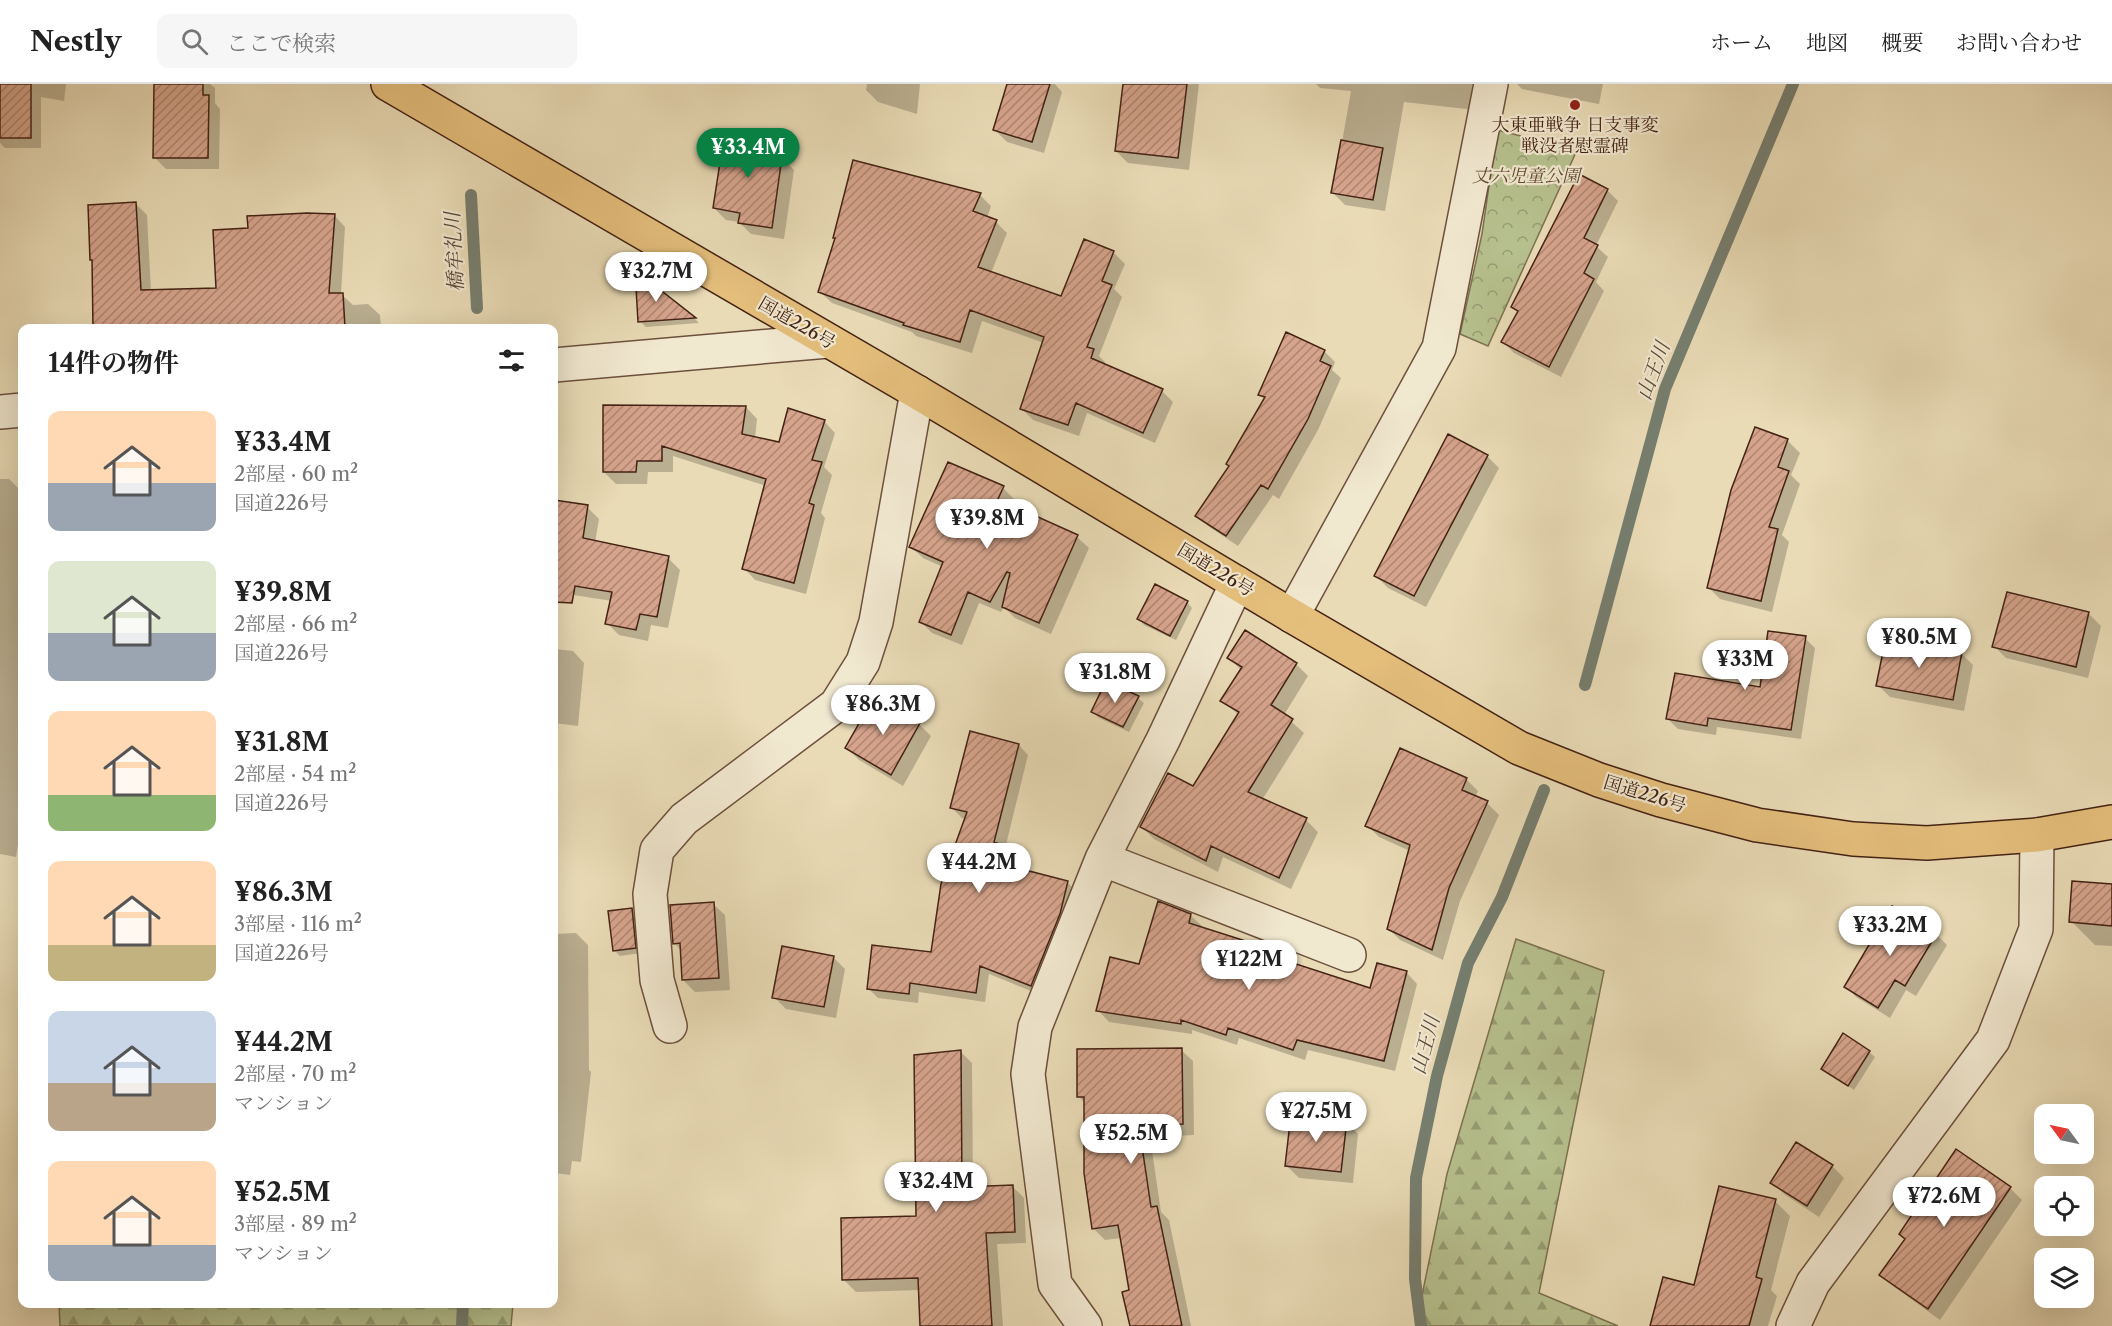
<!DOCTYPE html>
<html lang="ja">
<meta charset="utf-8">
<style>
body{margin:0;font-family:"Libre Caslon Text","Noto Serif JP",serif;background:#f6f6f6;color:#222;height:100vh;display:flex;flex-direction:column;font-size:22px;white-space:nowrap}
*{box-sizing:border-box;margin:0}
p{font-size:20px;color:#767676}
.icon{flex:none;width:33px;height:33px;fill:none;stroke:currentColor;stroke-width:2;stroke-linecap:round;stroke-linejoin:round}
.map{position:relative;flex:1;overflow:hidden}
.sheet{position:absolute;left:18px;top:240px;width:540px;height:984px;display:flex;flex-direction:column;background:#fff;border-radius:12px;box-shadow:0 6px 24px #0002}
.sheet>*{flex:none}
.needle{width:39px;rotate:303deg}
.controls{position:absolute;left:2034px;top:1020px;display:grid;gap:12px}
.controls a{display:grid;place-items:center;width:60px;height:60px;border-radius:12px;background:#fff;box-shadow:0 6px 24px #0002;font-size:30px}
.price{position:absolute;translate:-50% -51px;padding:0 14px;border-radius:21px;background:#fff;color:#222;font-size:20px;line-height:39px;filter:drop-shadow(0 2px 3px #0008)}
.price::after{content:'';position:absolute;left:50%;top:36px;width:18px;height:14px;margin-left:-9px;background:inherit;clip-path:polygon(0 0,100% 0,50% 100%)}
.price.selected{background:#0b8043;color:#fff}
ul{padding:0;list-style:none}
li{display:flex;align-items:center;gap:18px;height:150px;padding:0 30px}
li span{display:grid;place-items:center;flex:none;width:168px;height:120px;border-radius:12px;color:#555}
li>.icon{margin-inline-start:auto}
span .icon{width:72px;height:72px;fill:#fffc;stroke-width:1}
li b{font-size:26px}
h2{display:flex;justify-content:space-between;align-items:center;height:72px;padding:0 30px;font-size:26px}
header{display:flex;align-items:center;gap:36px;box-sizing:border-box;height:84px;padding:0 30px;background:#fff;border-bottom:2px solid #e0e0e0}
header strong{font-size:28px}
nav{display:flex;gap:33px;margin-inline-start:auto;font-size:21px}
.search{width:420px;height:54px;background:#f6f6f6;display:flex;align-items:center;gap:15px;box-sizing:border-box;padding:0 21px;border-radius:12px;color:#767676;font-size:22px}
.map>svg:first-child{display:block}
.forest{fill:url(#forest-firs);stroke:#7d7151;stroke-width:1.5}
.park{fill:url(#park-crowns);stroke:#7d7151;stroke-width:1.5}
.shadow{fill:#0003}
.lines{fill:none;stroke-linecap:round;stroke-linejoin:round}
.stream{stroke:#767e6f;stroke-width:12}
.building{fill:url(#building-hatch);stroke:#442214;stroke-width:1.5}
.minor-casing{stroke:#6d503c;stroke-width:36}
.highway-casing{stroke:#442214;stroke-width:36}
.minor{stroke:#f1e8d0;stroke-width:33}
.highway{stroke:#e4be7b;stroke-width:33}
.poi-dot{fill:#8f2418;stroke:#f1e8d0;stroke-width:2}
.labels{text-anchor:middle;stroke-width:4.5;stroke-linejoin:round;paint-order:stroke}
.poi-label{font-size:18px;fill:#442214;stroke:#f1e8d0}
.park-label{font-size:18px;font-style:italic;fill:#604a32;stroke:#f1e8d0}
.street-label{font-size:18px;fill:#442214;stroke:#f1e8d0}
.water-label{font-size:20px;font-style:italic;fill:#59483a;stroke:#f1e8d0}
</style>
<header>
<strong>Nestly</strong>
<div class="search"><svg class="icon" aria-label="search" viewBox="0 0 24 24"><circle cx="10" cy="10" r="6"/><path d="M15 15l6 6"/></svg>ここで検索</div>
<nav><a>ホーム</a><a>地図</a><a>概要</a><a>お問い合わせ</a></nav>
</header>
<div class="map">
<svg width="2112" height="1242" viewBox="0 0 2112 1242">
<defs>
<pattern id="forest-firs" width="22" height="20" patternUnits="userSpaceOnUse" patternTransform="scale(1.5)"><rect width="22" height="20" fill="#b6c08e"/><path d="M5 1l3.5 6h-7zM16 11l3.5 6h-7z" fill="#969c73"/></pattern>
<pattern id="park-crowns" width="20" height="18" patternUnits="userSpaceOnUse" patternTransform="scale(1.5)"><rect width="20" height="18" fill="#b6c08e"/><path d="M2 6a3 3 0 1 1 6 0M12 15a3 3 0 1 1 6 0" fill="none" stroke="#969c73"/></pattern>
<pattern id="building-hatch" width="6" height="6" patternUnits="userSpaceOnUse" patternTransform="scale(1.5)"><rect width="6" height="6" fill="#d6a48c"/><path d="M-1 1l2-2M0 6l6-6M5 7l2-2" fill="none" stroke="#af8571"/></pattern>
</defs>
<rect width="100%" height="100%" fill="#e9dbb6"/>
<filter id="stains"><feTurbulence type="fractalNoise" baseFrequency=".00333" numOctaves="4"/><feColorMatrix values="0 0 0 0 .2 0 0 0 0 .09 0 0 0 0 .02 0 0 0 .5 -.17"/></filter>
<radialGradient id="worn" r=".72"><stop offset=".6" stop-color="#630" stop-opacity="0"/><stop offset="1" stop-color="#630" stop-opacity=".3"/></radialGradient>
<!-- forest -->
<path class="forest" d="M1516 855 1604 887 1539 1209 1618 1242H1419V1226L1447 1090Z
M59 1220H513L511 1242H60Z"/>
<!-- park -->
<path class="park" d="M1497 46 1577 66 1488 262 1460 250 1482 150Z"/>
<!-- shadow -->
<path class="shadow" d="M1 0H66L64 17 41 13V64H5L0 59Z
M156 0H210L215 4V19L220 25 219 85H166L154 73Z
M867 0H920L917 30 878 18 866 6Z
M1008 0H1055L1062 8 1044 69 1007 58 995 46Z
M1124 0H1199L1189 86 1128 79 1116 67Z
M1316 0H1478L1475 26 1404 18 1385 127 1345 121 1333 109 1351 7 1320 4Z
M1517 0H1603L1599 20 1522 5Z
M770 56 782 68 781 73 794 86 784 155 751 150 739 138 726 136 714 124Z
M1579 92 1607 106 1618 117 1596 162 1608 173 1596 198 1604 207 1561 293 1514 269 1503 258 1519 228 1513 223Z
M980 111 991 122 987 134 996 138 1007 149 991 189 1062 214 1113 168 1125 180 1114 205 1122 213 1099 272 1105 278 1104 281 1162 307 1173 318 1155 359 1087 329 1079 352 1033 336 1021 324 1044 259 982 237 972 269 916 252 912 248 832 219 820 208Z
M136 120 147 131 151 207 217 206 249 145 334 131 345 143 341 210 353 221 368 220 380 231 381 244H95L94 178Z
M637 190 695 235 699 239 646 243 640 237Z
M1324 267 1335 278 1332 286 1341 294 1318 346 1279 415 1273 411 1238 462 1208 442 1197 431 1231 383 1265 315 1260 310Z
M746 323 757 335 755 355 780 360 824 337 835 349 824 383 832 391 821 429 825 434 806 510 755 496 744 484 766 402 673 372V388H648L647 400H616L604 388Z
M1756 345 1788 357 1800 369 1791 391 1800 400 1782 451 1789 458 1772 528 1720 515 1708 503Z
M1487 372 1499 384 1426 523 1388 504 1376 492Z
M0 395H9L22 408V468H19L20 595 22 596V735L16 773 0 770Z
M1003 404 1014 415 1011 423 1077 453 1089 464 1051 550 1015 534 1004 523 1001 528 979 519 962 561 932 549 921 538 943 483 923 474 911 463Z
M554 417 587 423 599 435 595 459 668 474 680 486 668 544 651 541 648 557 619 551 607 539 612 517 554 508Z
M2008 510 2089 530 2101 542 2088 594 2006 574 1994 562Z
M1187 518 1192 524 1176 556 1144 541 1139 535Z
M1805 554 1815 564 1801 655 1717 643 1716 651 1678 645 1668 635 1761 605Z
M554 565 573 567 584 579 578 642 554 639Z
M1961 569 1973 581 1964 627 1890 613 1878 601Z
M1229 574 1296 580 1308 592 1284 631 1304 649 1262 716 1306 736 1318 748 1291 805 1223 773 1218 788 1154 755 1142 743 1193 704 1239 631 1222 617 1242 587Z
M1138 614 1144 619 1129 648 1099 634 1093 628Z
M875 615 919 640 931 652 903 702 859 676 847 664Z
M1019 661 1028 671 1005 765 1013 773 1009 783 1068 799 1078 809 1041 911 989 890 985 918 919 908 918 919 878 914 868 904 932 870 966 735 962 734 952 724Z
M1466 695 1478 707 1475 713 1487 719 1499 731 1460 817 1443 876 1400 856 1388 844 1410 767 1379 753 1367 741Z
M2112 801V862L2095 861 2071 837Z
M713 820 725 831 730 906 695 908 683 896 682 867 674 859Z
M632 826 637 831 641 869 620 872 614 866Z
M1190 831 1202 842 1201 844 1254 861 1264 871 1371 906 1406 888 1417 900 1395 987 1308 966 1305 976 1239 954 1237 961 1192 946V950L1109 938 1098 926Z
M576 849 588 861 589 986 591 988 581 1078 572 1077 570 1091 554 1089V850Z
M1936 850 1947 861 1916 912 1906 906 1890 934 1856 913 1846 902Z
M833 873 845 885 836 934 786 925 774 913Z
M1181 966 1193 977 1194 1051 1150 1053 1161 1128 1169 1136 1191 1242H1131V1207L1121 1154 1105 1156 1094 1145 1086 1020 1078 1012Z
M961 968 972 979 973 1104 1012 1102 1024 1114 1026 1159 997 1160 1003 1242H922L920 1206 856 1208 844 1196 917 1134Z
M1869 968 1875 973 1854 1006 1823 985Z
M1347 1038 1358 1050 1353 1099 1299 1094 1287 1082Z
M1832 1082 1844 1094 1819 1133 1784 1110 1772 1098Z
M2010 1104 2022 1116 1940 1236 1893 1202 1881 1190 1906 1156Z
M1775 1117 1790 1132 1771 1206 1777 1212 1768 1242H1651L1695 1202Z"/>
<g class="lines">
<!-- stream -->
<path class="stream" d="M471 111 477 224
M1585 601 1665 305 1793 0
M462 1242 463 1220
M1421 1242 1415 1195 1416 1094 1437 992 1468 879 1502 813 1544 706"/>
</g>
<!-- building -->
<path class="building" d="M0 0H31V54H0Z
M154 0H203V11H209L208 74H153Z
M1007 0H1050L1032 58 993 46Z
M1123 0H1187L1178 74 1115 67Z
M725 46 771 55 768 70 782 73 772 144 738 139 740 129 713 124Z
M1341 56 1383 64 1373 116 1331 109Z
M853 76 981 109 973 127 997 136 978 183 1061 212 1084 155 1114 167 1102 197 1112 201 1087 263 1094 265 1091 274 1163 305 1143 349 1076 319 1068 341 1020 325 1044 253 970 226 960 258 903 241 904 239 818 208 835 154H833Z
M1579 90 1608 105 1584 154 1598 161 1584 189 1594 195 1549 283 1501 258 1518 227 1511 223Z
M136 118 141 206 216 204 213 146 248 144 247 132 307 129 335 130 329 209H343L345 244H93L92 176H90L88 121Z
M635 186 696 234 638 238Z
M1286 248 1325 266 1320 277 1331 282 1308 335 1268 405 1261 401 1226 452 1195 432 1229 382 1226 380 1265 313 1258 311Z
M603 321 746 322 742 350 779 358 788 324 825 336 812 376 822 378 809 419 814 421 794 499 742 485 766 395 662 362V377H637L636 388H603Z
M1755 343 1788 355 1778 383 1789 387 1769 443 1778 445 1761 517 1707 504 1731 406Z
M1448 350 1488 371 1414 512 1374 492Z
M948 378 1004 402 998 415 1078 451 1039 539 1002 523 1010 489 1007 488 990 518 968 508 951 551 919 538 943 478 909 463Z
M554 416 588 421 583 454 669 472 657 533 640 530 636 546 605 540 612 508 575 502 572 519 554 518Z
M1155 500 1188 517 1170 552 1137 535Z
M2007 508 2089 528 2076 583 1992 563Z
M1245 546 1297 579 1271 621 1293 635 1248 708 1307 734 1279 794 1211 762 1206 777 1140 743 1168 689 1193 702 1239 628 1220 617 1242 583 1227 574Z
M1768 547 1806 552 1791 646 1708 634 1707 642 1666 635 1675 589 1760 603Z
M1886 553 1962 568 1953 616 1876 602Z
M1106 597 1139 612 1123 643 1091 628Z
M874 613 920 639 891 691 845 664Z
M970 647 1019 660 994 758 1004 762 998 779 1068 797 1060 830 1037 887 1031 902 980 882 976 909 910 899 909 910 867 905 872 861 931 868 941 800 967 728 950 724Z
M1400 664 1467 694 1462 706 1488 717 1449 804 1432 866 1387 845 1410 761 1365 742Z
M2072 797 2112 800V842L2069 838Z
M1158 817 1191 830 1189 839 1255 860 1253 866 1370 904 1377 879 1407 887 1384 977 1297 956 1293 966 1228 944 1226 951 1181 936V940L1096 927 1110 873 1139 880Z
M714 818 719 894 682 896 680 859 673 860 670 821Z
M1892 822 1937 849 1905 902 1895 896 1878 924 1844 903Z
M632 824 636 864 613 867 608 827Z
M782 862 834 872 824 923 772 914Z
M1843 949 1870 967 1848 1002 1821 985Z
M1182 964 1183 1040 1139 1042 1151 1123 1157 1122 1182 1242H1130L1122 1208 1129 1206 1118 1141 1092 1145 1084 1089V1013H1077V965Z
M961 966 962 1103 1013 1101 1015 1148 986 1149 992 1242H920L918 1194 842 1196 841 1134 916 1132 914 971Z
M1291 1030 1347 1036 1341 1088 1285 1082Z
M1796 1058 1833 1081 1807 1122 1770 1099Z
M1956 1065 2011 1103 1928 1225 1879 1191 1905 1155 1899 1150Z
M1719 1102 1776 1115 1756 1193 1762 1195 1749 1242H1650L1663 1193 1694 1201Z"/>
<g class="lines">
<defs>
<path id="minor" d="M554 281 828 257
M0 328 22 326
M1292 532 1439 264 1491 0
M1102 775 1349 871
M670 942 657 896 650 810 657 766 684 735 836 621 863 578 876 538 917 308
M1085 1242 1055 1200 1028 990 1035 943 1102 775 1163 656 1237 499
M1793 1242 1813 1199 1993 956 2036 845 2037 751"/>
<path id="highway" d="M388 0 917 308 1292 532 1519 664 1599 696 1661 716 1757 741 1853 755 1927 759 2037 751 2112 738"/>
</defs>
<!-- minor casing -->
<use href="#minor" class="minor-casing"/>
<!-- highway casing -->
<use href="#highway" class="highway-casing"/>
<!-- minor -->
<use href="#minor" class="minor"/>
<!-- highway -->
<use href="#highway" class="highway"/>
</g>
<!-- markers -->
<circle class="poi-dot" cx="1575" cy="21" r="6"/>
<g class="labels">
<!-- poi labels -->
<g class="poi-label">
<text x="1575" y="47">大東亜戦争 日支事変<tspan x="1575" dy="21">戦没者慰霊碑</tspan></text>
</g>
<!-- park labels -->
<g class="park-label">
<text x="1526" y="98">丈六児童公園</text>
</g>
<!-- street labels -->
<g class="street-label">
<text transform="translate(797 239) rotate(30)" y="6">国道226号</text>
<text transform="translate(1216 486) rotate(31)" y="6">国道226号</text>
<text transform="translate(1645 710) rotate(17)" y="6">国道226号</text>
</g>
<!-- water labels -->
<g class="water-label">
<text transform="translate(454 168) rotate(-93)" y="7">橋牟礼川</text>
<text transform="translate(1653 287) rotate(-70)" y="7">山王川</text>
<text transform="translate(1425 961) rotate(-75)" y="7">山王川</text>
</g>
</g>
<rect width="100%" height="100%" filter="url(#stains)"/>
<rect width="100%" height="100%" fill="url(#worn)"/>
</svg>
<div class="controls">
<a><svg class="needle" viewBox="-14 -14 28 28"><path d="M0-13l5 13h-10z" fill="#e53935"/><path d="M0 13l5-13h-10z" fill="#767676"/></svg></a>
<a><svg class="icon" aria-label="locate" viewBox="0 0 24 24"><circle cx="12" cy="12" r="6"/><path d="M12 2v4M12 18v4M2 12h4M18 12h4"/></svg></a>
<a><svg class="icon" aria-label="layers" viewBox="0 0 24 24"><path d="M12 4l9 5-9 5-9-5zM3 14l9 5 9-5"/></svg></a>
</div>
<b class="price selected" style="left:748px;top:95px">¥33.4M</b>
<b class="price" style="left:656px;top:219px">¥32.7M</b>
<b class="price" style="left:987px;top:466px">¥39.8M</b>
<b class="price" style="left:1919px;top:585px">¥80.5M</b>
<b class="price" style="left:1745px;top:607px">¥33M</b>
<b class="price" style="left:1115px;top:620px">¥31.8M</b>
<b class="price" style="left:883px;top:652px">¥86.3M</b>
<b class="price" style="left:979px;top:810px">¥44.2M</b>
<b class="price" style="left:1890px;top:873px">¥33.2M</b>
<b class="price" style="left:1249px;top:907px">¥122M</b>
<b class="price" style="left:1316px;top:1059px">¥27.5M</b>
<b class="price" style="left:1131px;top:1081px">¥52.5M</b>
<b class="price" style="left:936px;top:1129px">¥32.4M</b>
<b class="price" style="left:1944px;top:1144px">¥72.6M</b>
<section class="sheet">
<h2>14件の物件<svg class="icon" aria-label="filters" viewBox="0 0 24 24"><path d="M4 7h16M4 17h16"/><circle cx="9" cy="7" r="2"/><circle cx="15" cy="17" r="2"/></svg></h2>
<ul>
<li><span style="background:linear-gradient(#ffd9b3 60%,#9aa5b1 0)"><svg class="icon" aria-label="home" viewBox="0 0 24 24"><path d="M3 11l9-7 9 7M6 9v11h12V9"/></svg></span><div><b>¥33.4M</b><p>2部屋 · 60 m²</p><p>国道226号</p></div></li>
<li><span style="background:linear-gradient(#dfe7d0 60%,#9aa5b1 0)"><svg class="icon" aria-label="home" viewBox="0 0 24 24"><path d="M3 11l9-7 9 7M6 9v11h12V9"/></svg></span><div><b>¥39.8M</b><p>2部屋 · 66 m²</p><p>国道226号</p></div></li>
<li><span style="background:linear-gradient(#ffd9b3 70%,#8fb573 0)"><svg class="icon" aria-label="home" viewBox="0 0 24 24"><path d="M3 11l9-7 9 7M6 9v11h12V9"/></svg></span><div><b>¥31.8M</b><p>2部屋 · 54 m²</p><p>国道226号</p></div></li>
<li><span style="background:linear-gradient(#ffd9b3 70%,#c2b280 0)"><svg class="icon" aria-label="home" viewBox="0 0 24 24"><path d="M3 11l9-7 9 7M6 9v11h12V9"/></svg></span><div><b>¥86.3M</b><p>3部屋 · 116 m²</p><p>国道226号</p></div></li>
<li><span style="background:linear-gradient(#c9d6e8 60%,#b9a48a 0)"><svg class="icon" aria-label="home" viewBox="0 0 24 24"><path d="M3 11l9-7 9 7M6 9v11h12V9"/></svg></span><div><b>¥44.2M</b><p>2部屋 · 70 m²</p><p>マンション</p></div></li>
<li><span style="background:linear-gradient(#ffd9b3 70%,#9aa5b1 0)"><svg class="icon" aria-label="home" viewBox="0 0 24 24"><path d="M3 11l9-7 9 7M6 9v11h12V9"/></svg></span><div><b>¥52.5M</b><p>3部屋 · 89 m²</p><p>マンション</p></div></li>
</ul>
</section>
</div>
